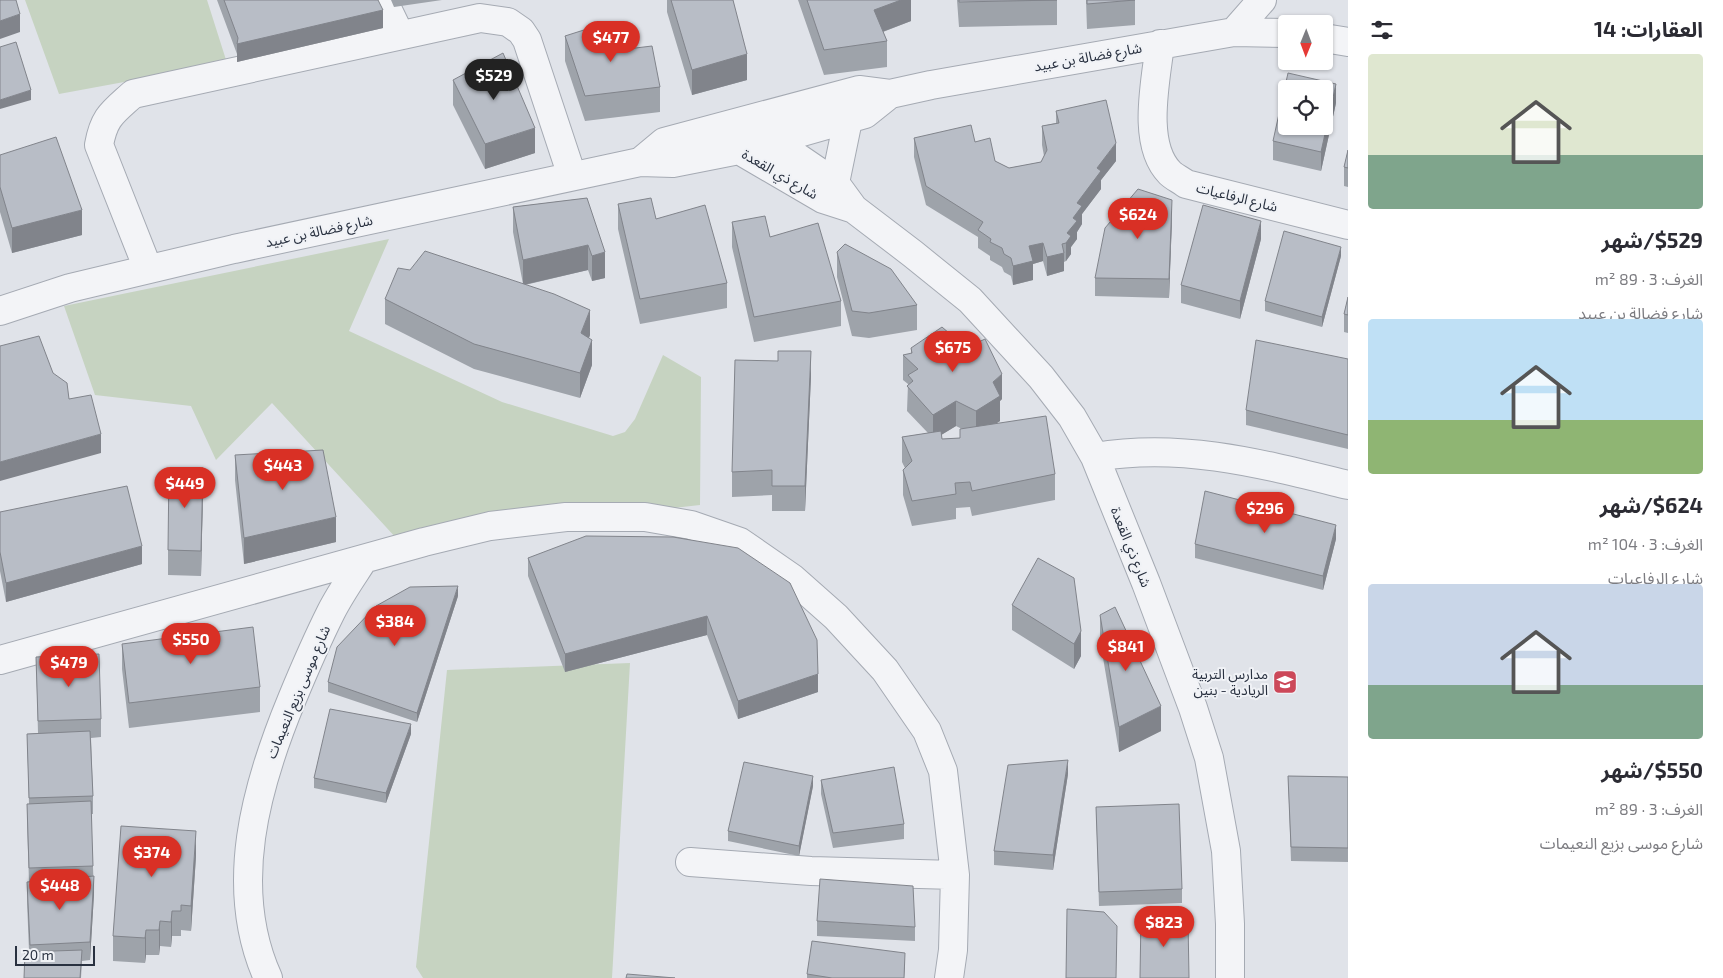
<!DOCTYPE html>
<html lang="ar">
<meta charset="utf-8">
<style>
body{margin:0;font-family:"Exo 2","Noto Sans Arabic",sans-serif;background:#f7f7f7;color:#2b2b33;direction:rtl;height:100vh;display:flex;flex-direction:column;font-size:19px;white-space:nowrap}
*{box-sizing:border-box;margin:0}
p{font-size:16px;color:#7c7c81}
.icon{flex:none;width:28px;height:28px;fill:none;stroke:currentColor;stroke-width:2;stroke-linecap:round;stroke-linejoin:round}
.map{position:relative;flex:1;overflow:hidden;direction:ltr}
.sheet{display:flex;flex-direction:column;background:#fff;width:375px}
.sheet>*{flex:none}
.needle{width:32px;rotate:181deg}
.tools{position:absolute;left:1278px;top:15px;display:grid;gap:10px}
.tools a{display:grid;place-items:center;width:55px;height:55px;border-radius:5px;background:#fff;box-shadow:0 1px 4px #0004;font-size:25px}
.scale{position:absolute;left:15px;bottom:12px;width:80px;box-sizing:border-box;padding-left:5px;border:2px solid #293140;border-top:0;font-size:14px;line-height:18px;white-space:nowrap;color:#293140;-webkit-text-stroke:4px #f0f2f6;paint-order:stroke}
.price{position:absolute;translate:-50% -42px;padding:0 11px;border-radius:18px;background:#d93025;color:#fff;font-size:16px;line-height:32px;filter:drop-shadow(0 1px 2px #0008)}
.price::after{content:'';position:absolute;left:50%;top:30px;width:15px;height:11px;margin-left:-8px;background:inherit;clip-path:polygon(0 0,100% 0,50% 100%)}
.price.current{background:#222;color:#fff}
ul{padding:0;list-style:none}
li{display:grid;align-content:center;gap:10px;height:265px;padding:0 20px}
li span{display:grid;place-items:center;height:155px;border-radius:5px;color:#555}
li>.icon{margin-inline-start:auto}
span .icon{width:90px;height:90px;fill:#fffc;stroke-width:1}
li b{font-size:21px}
h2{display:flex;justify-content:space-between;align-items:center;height:60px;padding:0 20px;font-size:21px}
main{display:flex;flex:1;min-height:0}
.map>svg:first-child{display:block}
.green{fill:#c6d3c1}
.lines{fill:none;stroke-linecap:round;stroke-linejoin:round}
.minor-casing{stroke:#a5aab3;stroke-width:30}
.minor{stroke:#f3f4f7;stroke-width:28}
.wall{fill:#9ea3aa;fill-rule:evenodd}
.shaded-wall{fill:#81848b}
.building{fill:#b8bdc6;stroke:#81848b;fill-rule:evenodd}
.labels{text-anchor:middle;stroke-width:4;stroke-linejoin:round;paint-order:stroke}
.street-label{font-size:14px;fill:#293140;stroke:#f0f2f6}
.poi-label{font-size:14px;fill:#293140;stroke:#f0f2f6;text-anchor:end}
</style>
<main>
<section class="sheet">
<h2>العقارات: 14<svg class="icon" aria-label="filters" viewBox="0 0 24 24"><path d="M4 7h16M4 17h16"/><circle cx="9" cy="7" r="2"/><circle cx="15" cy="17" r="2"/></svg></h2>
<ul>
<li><span style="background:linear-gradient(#dfe7d0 65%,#7fa58c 0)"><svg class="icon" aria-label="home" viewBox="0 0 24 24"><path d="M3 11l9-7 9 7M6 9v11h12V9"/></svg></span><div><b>$529/شهر</b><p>الغرف: 3 · 89 m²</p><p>شارع فضالة بن عبيد</p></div></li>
<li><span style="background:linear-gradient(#bfe0f5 65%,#8fb573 0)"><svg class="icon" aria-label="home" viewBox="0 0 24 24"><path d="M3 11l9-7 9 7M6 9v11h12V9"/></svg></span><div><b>$624/شهر</b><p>الغرف: 3 · 104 m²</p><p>شارع الرفاعيات</p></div></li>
<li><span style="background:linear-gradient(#c9d6e8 65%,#7fa58c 0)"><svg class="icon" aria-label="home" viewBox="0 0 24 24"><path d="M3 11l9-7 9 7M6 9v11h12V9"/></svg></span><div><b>$550/شهر</b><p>الغرف: 3 · 89 m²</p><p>شارع موسى بزيع النعيمات</p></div></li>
</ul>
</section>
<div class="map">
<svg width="1348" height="978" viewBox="0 0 1348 978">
<rect width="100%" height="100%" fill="#e0e3e9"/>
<!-- green -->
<path class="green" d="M25 0H207L227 63 59 94Z
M389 239 349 331 502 402 613 436 625 432 635 419 663 355 701 377 700 505 397 539 272 403 216 460 191 406 95 395 64 306Z
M630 663 612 978H423L416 967 447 670Z"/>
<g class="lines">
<defs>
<path id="minor" d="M383 0 400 35
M1234 32 1262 0
M1324 38 1348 42
M1160 44C1156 80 1141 144 1170 173 1174 177 1181 180 1186 184L1348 225
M711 131 739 150 823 199 854 209 913 254 970 300 1041 377 1072 417 1095 457 1146 583 1193 708 1209 758 1226 851 1230 924V978
M763 132 772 140 835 183 854 209
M640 162 664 142 859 90 890 94 931 85 1234 32 1286 33
M835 183 848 120
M148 269 99 145C104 117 112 113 133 94L480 18 508 22 521 31 527 40 572 176
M0 311 70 288 234 249 640 162 673 163 739 150 865 114 890 94
M1095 457C1183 442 1263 464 1348 485
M0 660 424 542 490 526 566 517H645L691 525 740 542 792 578 836 617 885 670 927 731 943 771 955 875 953 950 949 978
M690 862 811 871 955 875
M268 978C227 887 256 786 292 699 304 670 317 640 331 612 340 594 352 577 363 560"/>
</defs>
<!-- minor casing -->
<use href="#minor" class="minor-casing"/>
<!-- minor -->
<use href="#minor" class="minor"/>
</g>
<!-- wall -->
<path class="wall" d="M217 0H378L383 28 237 62V54Z
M391 0H442L394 7Z
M667 0H733L747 80 692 95 667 12Z
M798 0H911V21L883 32 887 41V67L824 75Z
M957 0H1057V25L959 27Z
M1086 0H1135V25L1087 29Z
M565 36 619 50 660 87V112L585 121 565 61Z
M453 80 535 153 485 169 453 105Z
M1336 103 1321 171 1273 160V141Z
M1056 111 1116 161 1101 180V189L1082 214V224L1077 232V239L1071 247V254L1066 261 1064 262V271L1047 276 1043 261 1033 264V280L1013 285 1011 276 1004 272 1002 267 990 260V256L978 248V237L926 205 914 157V138L975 142 995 161 1009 168 1041 162 1044 156 1042 145V126L1056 123Z
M1348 150V187L1344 186V167Z
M0 155 82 235 12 253 0 212Z
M587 198 605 278 592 281 588 270 525 285 590 335 589 338 592 365 580 398 474 369 385 324V299L523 284 513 232V207Z
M618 204 656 219 727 283V308L640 324 618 229Z
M1172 219 1169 298 1095 296V278Z
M732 222 770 237 841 301V326L754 342 732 247Z
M1261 239 1240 319 1181 303V285Z
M837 252 917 305V330L869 338 852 336 837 277Z
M1341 256 1322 327 1265 311V301Z
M1348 297V333L1344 332V314Z
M911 348 1002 399 1000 401V421L997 423 1055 474V500L972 516 970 507 956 508V519L912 526 903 495V470L905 468 902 462V437L928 433 907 411 908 384 903 380V355L911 354ZM956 426 962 429 960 438 942 439 941 435Z
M1348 359V449L1246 425V410Z
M811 376 805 511H772V495L732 497V472Z
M235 455 336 542 244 564 235 480Z
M203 493 201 576 168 575V550Z
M0 512 142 564 6 602 0 571Z
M1336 539 1323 590 1195 558V544Z
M528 558 790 583 818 692 738 719 707 635 565 672 528 576Z
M458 596 417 722 328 692V682Z
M1012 605 1081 631V656L1074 669 1012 630Z
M1100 615 1161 731 1119 752 1100 640Z
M122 644 260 687V712L129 728 122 669Z
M36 657 101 719V737L91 738 93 796V814H91L94 894 90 960 82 961 81 978H24L29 951 27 901V882H29L27 822V804H29L27 734 38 733Z
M411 734 386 803 314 788V778Z
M1068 774 1053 870 994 865V851Z
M1288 776 1348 777V862L1291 861Z
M821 780 904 824V839L833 848 821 794Z
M813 786 799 856 728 841V831Z
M1096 807 1182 889V903L1099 906Z
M196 856 191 931 181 930V936H172L171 947 160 946 159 955H146L145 963 113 961V936Z
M817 921 915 927V941L817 936Z
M905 967 904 978H807V974Z"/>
<!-- shaded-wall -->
<path class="shaded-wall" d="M901 0H911V21L874 35V10Z
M383 10V28L237 62V44Z
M20 14V32L0 39V21Z
M747 54V80L692 95V70Z
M1336 84V103L1321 171V152Z
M31 90V100L0 109V100Z
M535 128V153L485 169V144Z
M1116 143V161L1101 180V189L1082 214V224L1077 232V239L1071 247V254L1066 261V243L1067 233 1073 218 1077 203 1097 168Z
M1172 200V219L1169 298V279Z
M82 210V235L12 253V228Z
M1261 221V239L1240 319V301Z
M1043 243V261L1033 264V280L1013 285V266L1029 246Z
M588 245V270L523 285V260Z
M1341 247V256L1322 327V317Z
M605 252V278L592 281V256Z
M1064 253V271L1047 276V257Z
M590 310V335L581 358V333Z
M592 340V365L580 398V373Z
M811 351V376L805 511V486Z
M1002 374V399L1000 401V421L976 436V411L993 382Z
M956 401V426L933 440V415Z
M101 434V453L0 481V462Z
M203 468V493L201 576V551Z
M336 517V542L244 564V538Z
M1336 525V539L1323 590V576Z
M142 546V564L6 602V583Z
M458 586V596L417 722V713Z
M707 616V635L565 672V654Z
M1081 631V656L1074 669V644Z
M818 674V692L738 719V701Z
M1161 706V731L1119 752V727Z
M411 724V734L386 803V793Z
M1068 760V774L1053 870V855Z
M813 776V786L799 856V846Z
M196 831V856L191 931V906Z
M94 876V894L90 960V942Z
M172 911V936L171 947V922Z
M160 921V946L159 955V930Z
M146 930V955L145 963V938Z"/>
<!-- building -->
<path class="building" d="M0 0H16L20 14 0 21Z
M224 0H378L383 10 237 44 238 38Z
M671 0H733L747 54 692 70Z
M807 0H901L874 10 887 41 824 50Z
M959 0H1057L959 2Z
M1087 0H1135L1087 4Z
M609 22 619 50 652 46 660 87 585 96 565 36Z
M16 42 31 90 0 100V47Z
M503 53 535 128 485 144 453 80Z
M1288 73 1336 84 1321 152 1273 141ZM1286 89H1324V126H1286Z
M1106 100 1116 143 1097 168 1101 171 1077 203 1082 206 1073 218 1077 221 1067 233 1071 236 1066 243 1062 244 1064 253 1047 257 1043 243 1029 246 1033 261 1013 266 1011 258 1004 254 1002 248 990 242 991 239 978 230 983 222 926 186 914 138 971 125 975 142 990 138 995 161 1009 168 1041 162 1047 150 1042 126 1059 123 1056 111Z
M56 137 82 210 12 228 0 187V155Z
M1348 150V168L1344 167Z
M1138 189 1172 200 1169 279 1095 278 1105 228Z
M587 198 605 252 592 256 588 245 523 260 513 207Z
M651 198 656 219 705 205 727 283 640 299 618 204Z
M1203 205 1261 221 1240 301 1181 285Z
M765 216 770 237 818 223 841 301 754 317 732 222Z
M1284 231 1341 247 1322 317 1265 301Z
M845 244 891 269 917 305 869 313 852 311 837 252Z
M425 251 554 294 590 310 581 333 592 340 580 373 474 344 385 299 398 268 410 270Z
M1348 297V315L1344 314Z
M942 327 966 348 985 339 1002 374 993 382 1000 396 976 411 956 401 933 415 907 386 913 381 908 375 918 369 903 355 912 353 911 348Z
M39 336 53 373 67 383 69 399 91 395 101 434 0 462V346Z
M1256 340 1348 359V435L1246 410Z
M778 351H811L805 486H772V470L732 472 735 360 778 361Z
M1046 416 1055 474 972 491 970 482 955 483 956 494 912 501 903 470 912 461 902 437 941 431 942 439 960 438V429Z
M323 450 336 517 244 538 235 455Z
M203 468 201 551 168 550 169 469Z
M127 486 142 546 6 583 0 552V512Z
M1205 491 1336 525 1323 576 1195 544Z
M586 536 673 537 738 548 790 583 817 640 818 674 738 701 707 616 565 654 528 558Z
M1038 558 1074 578 1081 631 1074 644 1012 605Z
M458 586 417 713 328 682 337 647 376 606 410 587Z
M1115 607 1161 706 1119 727 1100 615Z
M253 627 260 687 129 703 122 644Z
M99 654 101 719 38 721 36 657Z
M330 709 411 724 386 793 314 778Z
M90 731 93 796 29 798 27 734Z
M1068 760 1053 855 994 851 1008 765Z
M744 762 813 776 799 846 728 831Z
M894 767 904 824 833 833 821 780Z
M1288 776 1348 777V848L1291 847Z
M91 801 93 866 29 868 27 804Z
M1179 804 1182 889 1099 892 1096 807Z
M121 826 196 831 191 906 181 905V911H172L171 922 160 921 159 930H146L145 938 113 936Z
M94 876 90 942 30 945 27 882Z
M820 879 913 886 915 927 817 921Z
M1067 909 1104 912 1117 926 1116 978H1066Z
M1141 916 1188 921 1189 978H1140Z
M812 941 905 953 904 978H832L807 974Z
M82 950 80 978H24L25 952Z
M627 974 675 978H626Z"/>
<!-- icons -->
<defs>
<symbol id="school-square" viewBox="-11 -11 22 22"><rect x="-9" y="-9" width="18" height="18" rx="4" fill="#cc4859" stroke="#f0f2f6"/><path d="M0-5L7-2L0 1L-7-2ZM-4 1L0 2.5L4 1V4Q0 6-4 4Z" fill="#fff"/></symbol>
</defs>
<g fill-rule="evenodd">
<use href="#school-square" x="1271" y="668" width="28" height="28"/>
</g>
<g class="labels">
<!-- street labels -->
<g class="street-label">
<text transform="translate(1088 57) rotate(-10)" y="5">شارع فضالة بن عبيد</text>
<text transform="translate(780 174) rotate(30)" y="5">شارع ذي القعدة</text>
<text transform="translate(1237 197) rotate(14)" y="5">شارع الرفاعيات</text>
<text transform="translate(319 231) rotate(-12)" y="5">شارع فضالة بن عبيد</text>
<text transform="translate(1131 547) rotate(68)" y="5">شارع ذي القعدة</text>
<text transform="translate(298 692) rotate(-67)" y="5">شارع موسى بزيع النعيمات</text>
</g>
<!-- poi labels -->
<g class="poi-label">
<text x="1268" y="679">مدارس التربية<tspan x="1268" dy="16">الريادية - بنين</tspan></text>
</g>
</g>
</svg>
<div class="tools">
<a><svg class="needle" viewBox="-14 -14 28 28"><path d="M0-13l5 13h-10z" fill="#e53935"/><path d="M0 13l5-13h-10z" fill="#7c7c81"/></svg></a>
<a><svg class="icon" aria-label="locate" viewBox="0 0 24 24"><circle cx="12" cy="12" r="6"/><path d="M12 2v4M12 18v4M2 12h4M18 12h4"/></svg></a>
</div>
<div class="scale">20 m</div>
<b class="price" style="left:611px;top:63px">$477</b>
<b class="price current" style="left:494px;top:101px">$529</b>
<b class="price" style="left:1138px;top:240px">$624</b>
<b class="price" style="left:953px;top:373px">$675</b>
<b class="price" style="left:283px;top:491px">$443</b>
<b class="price" style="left:185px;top:509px">$449</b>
<b class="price" style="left:1265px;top:534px">$296</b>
<b class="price" style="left:395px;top:647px">$384</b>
<b class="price" style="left:191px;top:665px">$550</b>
<b class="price" style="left:1126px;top:672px">$841</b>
<b class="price" style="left:69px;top:688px">$479</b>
<b class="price" style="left:152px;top:878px">$374</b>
<b class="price" style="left:60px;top:911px">$448</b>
<b class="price" style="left:1164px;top:948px">$823</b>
</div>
</main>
